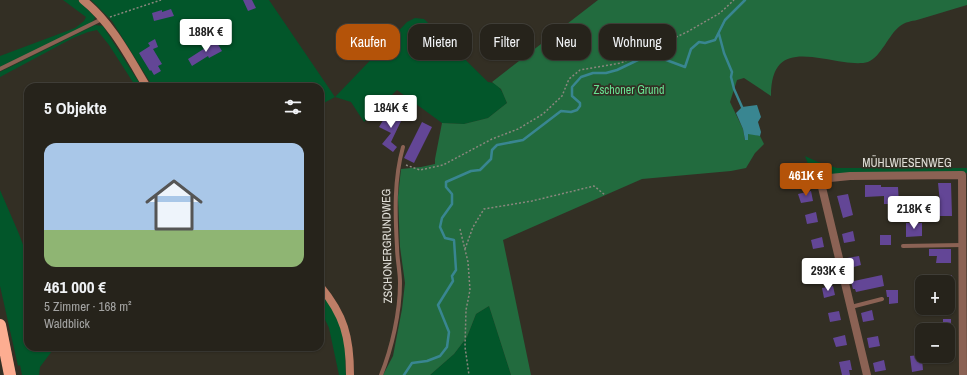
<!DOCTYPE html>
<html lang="de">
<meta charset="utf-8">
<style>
body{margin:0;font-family:"Archivo Narrow",sans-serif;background:#2e2b24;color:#f1f3f6;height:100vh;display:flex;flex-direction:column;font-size:15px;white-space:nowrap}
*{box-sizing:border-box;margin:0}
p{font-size:13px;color:#a4a4a3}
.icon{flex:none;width:22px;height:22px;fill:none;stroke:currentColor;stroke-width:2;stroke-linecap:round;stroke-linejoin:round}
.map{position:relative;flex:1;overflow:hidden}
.sheet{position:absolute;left:24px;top:83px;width:300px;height:268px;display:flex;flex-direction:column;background:#26231b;border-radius:12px;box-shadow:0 1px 3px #0004,0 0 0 1px #42403a}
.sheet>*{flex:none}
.banner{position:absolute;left:336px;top:24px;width:380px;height:36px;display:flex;gap:8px}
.fabs{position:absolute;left:915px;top:275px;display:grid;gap:8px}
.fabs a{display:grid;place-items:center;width:40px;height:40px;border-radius:8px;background:#26231b;box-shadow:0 1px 3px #0004,0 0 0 1px #42403a;font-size:20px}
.price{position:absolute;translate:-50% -34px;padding:0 9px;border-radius:4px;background:#fff;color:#222;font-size:13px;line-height:26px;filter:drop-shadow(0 1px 2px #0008)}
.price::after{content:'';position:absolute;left:50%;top:24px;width:12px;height:9px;margin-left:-6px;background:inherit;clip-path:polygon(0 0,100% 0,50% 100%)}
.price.current{background:#b45309;color:#fff}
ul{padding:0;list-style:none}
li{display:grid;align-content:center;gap:8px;height:212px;padding:0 20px}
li+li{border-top:1px solid #42403a}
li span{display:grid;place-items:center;height:124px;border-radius:12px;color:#555}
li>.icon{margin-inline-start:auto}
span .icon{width:72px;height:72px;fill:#fffc;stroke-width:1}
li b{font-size:17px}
h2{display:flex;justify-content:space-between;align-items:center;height:48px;padding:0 20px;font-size:17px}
.pill{padding:0 14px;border-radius:12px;background:#26231b;box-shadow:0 1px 3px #0004,0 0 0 1px #42403a;font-size:14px;line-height:36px}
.pill.current{background:#b45309;color:#fff}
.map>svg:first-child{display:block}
.green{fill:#02562a}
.forest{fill:#226b3e}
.water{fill:#398691}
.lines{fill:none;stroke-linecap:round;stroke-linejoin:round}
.stream{stroke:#398691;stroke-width:2.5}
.building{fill:#634696}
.path{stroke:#8a877e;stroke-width:1.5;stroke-dasharray:2 2;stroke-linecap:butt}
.lane{stroke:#8b6254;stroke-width:4}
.street{stroke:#8b6254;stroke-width:8}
.secondary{stroke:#be7e67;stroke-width:8}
.highway{stroke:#fdad91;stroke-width:12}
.labels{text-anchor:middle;stroke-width:3.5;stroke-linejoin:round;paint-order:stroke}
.park-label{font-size:12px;fill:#68e191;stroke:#332f24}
.street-label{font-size:12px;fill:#e1dfd8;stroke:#332f24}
</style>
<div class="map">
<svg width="967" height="375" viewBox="0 0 967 375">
<rect width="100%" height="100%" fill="#332f24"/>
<!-- green -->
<path class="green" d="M63 0H78L95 17 94 20 91 23 0 67V56L75 28 84 21 86 17Z
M91 0H269L335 97 407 22 415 18 424 19 488 82C500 83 503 93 507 103L488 118 464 124 442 123 397 90 364 122 351 102 335 97 320 105V87H153L112 21Z
M95 25 103 26 142 87H136L109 45 97 30 88 32 73 38 0 77V72Z
M805 156 818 162 837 168H967V173L849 174 829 176 812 175Z
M0 190 19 234 28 258V347H55L40 367 39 375H22L20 365 18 366 0 286Z
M320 291C329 302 339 318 343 332 346 345 345 361 346 375H339L329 328 320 309Z
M489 306 511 375H430L454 354 467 337 476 314Z"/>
<!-- forest -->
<path class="forest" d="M598 0H967V5C950 10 934 15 917 20 912 21 905 22 900 26 889 34 881 57 868 62 861 64 851 63 844 62 808 57 771 43 771 96L744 78 737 80 730 102 743 129 745 140 748 133 760 136 764 144 755 153 746 168 731 171 642 179 503 240 531 375H511L489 306 476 314 467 337 454 354 430 375H383L393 356 402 309 405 283 400 247 398 197 401 169 421 167 435 164V159L442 123 464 124 488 118 507 103 501 89 492 82Z"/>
<!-- water -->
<path class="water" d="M757 105 761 117 758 122 761 132 760 136 748 134V140H745L743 129 736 113 742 107Z"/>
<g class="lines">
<!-- stream -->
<path class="stream" d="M719 34 724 53 732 72 731 77 734 89 742 107
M404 375 412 363 427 361 440 356 447 347 449 332 438 305 453 281 452 276 456 270 454 240 445 238 440 227 442 218 452 204V194L446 187V182L471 171 480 170 491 159 492 150 497 145 523 140 561 111 571 112 577 110 580 106V103L572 96V87L581 77 593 73H606L617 70 642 58 653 55 685 67 691 49 699 42 705 43 715 40 725 20 745 0"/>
</g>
<!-- building -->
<path class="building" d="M243 0H252L256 8 248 11Z
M171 9 174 16 154 21 152 13 162 10V12Z
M155 39 158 47 153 49 162 64 158 66 161 71 154 75 151 70 150 71 139 53 150 46 148 43Z
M216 41 222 51 209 58 208 56 192 66 188 59Z
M388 112 402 119 391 142 397 147 393 152 382 144 391 133 379 127Z
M422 122 432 127 414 163 404 158Z
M938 183H951L952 216H937V203H940Z
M865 185H881V187H898L899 204H884V196L865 197Z
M811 191 813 201 801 203 798 194Z
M848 194 853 215 843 218 837 196Z
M816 212 818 222 807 224 805 215Z
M906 223H922V236L906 237Z
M853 231 855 241 844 243 842 234Z
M880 235H891V245H880Z
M822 237 824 247 813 249 811 240Z
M929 249H951V263H936L937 256H929Z
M859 256 861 265 850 268 847 258Z
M828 262 830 271 818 274 816 264Z
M882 275 884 286 856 292 855 289H853L851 282 854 281Z
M934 275H952V282H934Z
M833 286 835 295 824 298 822 288Z
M886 290H898V303L889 304V297H887Z
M872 310 874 320 863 322 861 313Z
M839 311 841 320 830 322 828 313Z
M943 319H951V329L943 328Z
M845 335 847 345 836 347 833 338Z
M878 336 880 346 869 348 867 338Z
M919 355V359H922L923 370 912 372 910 356Z
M850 360 852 370H849L850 375H842L839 362Z
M884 360 886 370 875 372 873 363Z"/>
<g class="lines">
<!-- path -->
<path class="path" d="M110 17 161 0
M406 165 420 170 443 165 492 139 518 129 543 114 562 96 569 79 580 70 621 63 687 32 720 13 734 0
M460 229 468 262 470 290 466 310 465 347 469 375
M465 249 473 227 484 209 532 201 594 186 605 195"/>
<!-- lane -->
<path class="lane" d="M0 69 102 19
M903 246 962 245
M851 307 882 299
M381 375C392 348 400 312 400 283 400 271 397 259 397 247 395 213 394 179 403 147"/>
<!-- street -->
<path class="street" d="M867 375 820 179 850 176 962 175 963 375"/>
<!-- secondary -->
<path class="secondary" d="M83 0C111 22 129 57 147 87
M320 286C344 315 350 337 350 375"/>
<!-- highway -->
<path class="highway" d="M0 325 10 375"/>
</g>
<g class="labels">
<!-- park labels -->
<g class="park-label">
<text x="629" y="94">Zschoner Grund</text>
</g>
<!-- street labels -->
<g class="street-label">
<text x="907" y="167">MÜHLWIESENWEG</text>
<text transform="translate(387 246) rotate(-91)" y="4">ZSCHONERGRUNDWEG</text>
</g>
</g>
</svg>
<div class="fabs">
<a>+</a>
<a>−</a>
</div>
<b class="price" style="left:206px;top:53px">188K €</b>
<b class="price" style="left:391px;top:129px">184K €</b>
<b class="price current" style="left:806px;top:197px">461K €</b>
<b class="price" style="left:914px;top:230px">218K €</b>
<b class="price" style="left:828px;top:292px">293K €</b>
<div class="banner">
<a class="pill current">Kaufen</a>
<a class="pill">Mieten</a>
<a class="pill">Filter</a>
<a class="pill">Neu</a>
<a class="pill">Wohnung</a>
</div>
<section class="sheet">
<h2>5 Objekte<svg class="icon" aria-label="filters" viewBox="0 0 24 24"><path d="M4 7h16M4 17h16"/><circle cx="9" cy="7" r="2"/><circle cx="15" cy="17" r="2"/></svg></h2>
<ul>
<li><span style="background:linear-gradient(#a9c7e8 70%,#8fb573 0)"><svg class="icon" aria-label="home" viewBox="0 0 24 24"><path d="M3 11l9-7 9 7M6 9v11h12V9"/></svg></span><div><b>461 000 €</b><p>5 Zimmer · 168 m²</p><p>Waldblick</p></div></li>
</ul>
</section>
</div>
